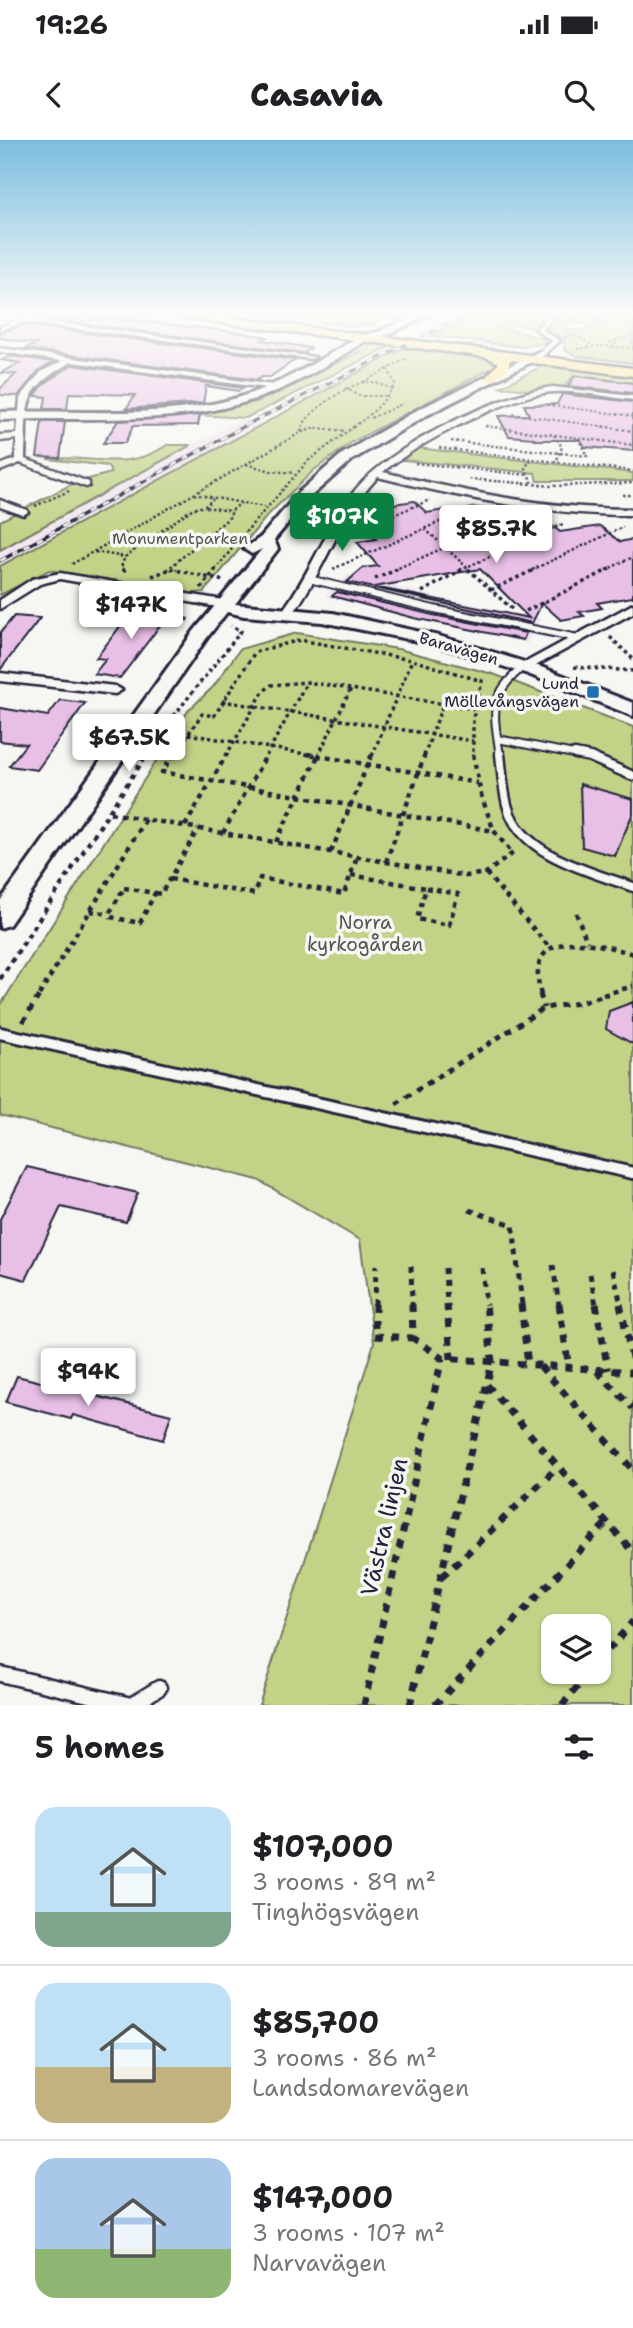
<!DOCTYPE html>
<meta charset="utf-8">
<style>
body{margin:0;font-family:"Shantell Sans",sans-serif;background:#f2f2f2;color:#202124;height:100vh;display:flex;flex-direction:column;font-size:26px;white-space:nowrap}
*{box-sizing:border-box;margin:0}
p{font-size:23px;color:#757577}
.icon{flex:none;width:38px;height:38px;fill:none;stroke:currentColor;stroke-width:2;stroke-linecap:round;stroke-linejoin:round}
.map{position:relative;height:1565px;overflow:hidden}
.details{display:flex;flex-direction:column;background:#fff;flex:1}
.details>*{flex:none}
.fabs{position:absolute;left:541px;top:1474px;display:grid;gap:14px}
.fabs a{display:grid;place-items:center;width:70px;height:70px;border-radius:14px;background:#fff;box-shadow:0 2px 5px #0004;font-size:35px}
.price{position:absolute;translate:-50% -60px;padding:0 16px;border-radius:7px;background:#fff;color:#222;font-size:23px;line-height:46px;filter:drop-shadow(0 2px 4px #0008)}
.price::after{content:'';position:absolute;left:50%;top:42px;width:21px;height:16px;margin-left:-10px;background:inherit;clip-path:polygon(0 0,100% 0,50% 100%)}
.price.current{background:#0b8043;color:#fff}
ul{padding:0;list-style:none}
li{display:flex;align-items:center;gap:21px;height:175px;padding:0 35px}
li+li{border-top:2px solid #e0e0e0}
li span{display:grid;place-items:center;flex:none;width:196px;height:140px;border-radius:21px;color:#555}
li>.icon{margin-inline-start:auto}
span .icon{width:84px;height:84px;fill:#fffc;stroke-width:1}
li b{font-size:30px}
h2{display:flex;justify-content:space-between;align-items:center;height:84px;padding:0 35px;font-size:30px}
.status{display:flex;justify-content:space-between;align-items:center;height:49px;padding:0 35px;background:#fff;direction:ltr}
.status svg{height:19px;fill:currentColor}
header{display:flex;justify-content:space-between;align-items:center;height:91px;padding:0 35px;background:#fff;font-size:32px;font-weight:800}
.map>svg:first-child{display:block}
.built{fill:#f2e6ee}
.green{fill:#c2d388;stroke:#727a62;stroke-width:2;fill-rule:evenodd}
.building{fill:#e8bfe6;stroke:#22223b;stroke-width:2;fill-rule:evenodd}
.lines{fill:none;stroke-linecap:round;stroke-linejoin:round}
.lane-far3-casing{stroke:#22223b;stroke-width:10}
.lane-far2-casing{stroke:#22223b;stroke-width:13}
.lane-far1-casing{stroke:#22223b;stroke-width:16}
.lane-casing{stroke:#22223b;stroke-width:19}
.street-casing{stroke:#22223b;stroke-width:5}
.secondary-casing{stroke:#22223b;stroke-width:6}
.primary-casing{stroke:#22223b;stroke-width:5}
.path-far5{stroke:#22223b;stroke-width:2;stroke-dasharray:2.5 2.5;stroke-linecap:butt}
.path-far4{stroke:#22223b;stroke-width:2.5;stroke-dasharray:2.5 2.5;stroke-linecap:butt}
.path-far3{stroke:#22223b;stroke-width:3.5;stroke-dasharray:3.5 3.5;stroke-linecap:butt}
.path-far2{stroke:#22223b;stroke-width:4.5;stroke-dasharray:5 5;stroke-linecap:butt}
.path-far1{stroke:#22223b;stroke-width:5;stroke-dasharray:6 6;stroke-linecap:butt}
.path{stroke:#22223b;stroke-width:7;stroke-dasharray:8 8;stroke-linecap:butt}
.lane-far3{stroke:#f6f6f2;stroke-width:6}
.lane-far2{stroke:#f6f6f2;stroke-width:8}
.lane-far1{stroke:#f6f6f2;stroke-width:10}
.lane{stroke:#f6f6f2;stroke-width:14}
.street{fill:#f6f6f2;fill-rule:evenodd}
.secondary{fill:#f6f6f2;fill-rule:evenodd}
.primary{fill:#fce080;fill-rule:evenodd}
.rail-casing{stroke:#22223b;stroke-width:3.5}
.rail{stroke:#f6f6f2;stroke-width:2.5;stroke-dasharray:7;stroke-linecap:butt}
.poi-dot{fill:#1f6fb2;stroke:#f6f6f2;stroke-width:2.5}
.labels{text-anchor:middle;stroke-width:7;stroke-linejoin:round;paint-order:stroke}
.far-park-label{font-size:16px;fill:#525752;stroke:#f6f6f2}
.far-street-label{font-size:16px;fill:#22223b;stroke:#f6f6f2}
.far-poi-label{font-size:16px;fill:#22223b;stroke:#f6f6f2;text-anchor:end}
.park-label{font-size:19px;fill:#525752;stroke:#f6f6f2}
.near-street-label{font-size:23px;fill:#22223b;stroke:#f6f6f2}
</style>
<div class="status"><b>19:26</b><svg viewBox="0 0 49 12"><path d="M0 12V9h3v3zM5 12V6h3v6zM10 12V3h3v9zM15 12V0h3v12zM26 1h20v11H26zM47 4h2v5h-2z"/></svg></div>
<header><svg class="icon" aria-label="back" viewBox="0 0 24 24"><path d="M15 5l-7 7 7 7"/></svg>Casavia<svg class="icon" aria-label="search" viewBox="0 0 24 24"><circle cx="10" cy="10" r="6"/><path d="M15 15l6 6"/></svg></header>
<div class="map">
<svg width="633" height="1565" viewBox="0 0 633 1565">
<rect width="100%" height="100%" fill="#f6f6f2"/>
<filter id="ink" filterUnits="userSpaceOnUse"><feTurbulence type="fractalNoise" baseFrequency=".0143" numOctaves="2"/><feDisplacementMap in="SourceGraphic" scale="14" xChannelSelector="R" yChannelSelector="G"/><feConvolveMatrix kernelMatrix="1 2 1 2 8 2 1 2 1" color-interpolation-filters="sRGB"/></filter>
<g filter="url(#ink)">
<!-- built -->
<path class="built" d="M242 279 262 284 0 426V410L121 342Z
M348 435 443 459 541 479 527 503 419 480 325 456Z"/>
<!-- green -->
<path class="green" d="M259 175H393L370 185 355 186Z
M473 175H547L533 188 503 183 497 186 544 199 545 203 523 207 431 196Z
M558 175 606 181 633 175V223L577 216 564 210 565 203 561 199 567 197 552 195 544 189 554 188 559 182 568 183 565 189 584 191 590 185 554 179Z
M375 204H395L246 278 196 275 257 262Z
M407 206 490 217 499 224 352 302 313 331 267 376 204 452 182 454 49 430 0 455V426Z
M550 226 633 236V243L574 235 563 248 531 250 500 247 540 227Z
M167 305H191L0 410V381L74 343 111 333 108 326 47 319C92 314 126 333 167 305Z
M417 308 633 333V341H537L535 333 402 320Z
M473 367 519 374 445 408 425 389Z
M297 493 398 509 493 534 633 587V1565H259L374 1203 360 1100 258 1040 0 975V866L188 571 213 547 240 509ZM553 1486H598V1531H553Z"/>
<!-- building -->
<path class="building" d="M45 176 90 181 101 177 237 192 267 197 262 200 311 208 304 213 40 178Z
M22 185 295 220 270 237H262L257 240 25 209 36 204 0 198V193Z
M11 216 54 222 39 230 18 256 0 255V249L16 234 0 233 21 223 2 220Z
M72 225 244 248 239 251 206 246 203 263 126 269 135 255 69 253 67 269H44L46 257 35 256 37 253 44 244Z
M575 236 633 243V253L568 246Z
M562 254 633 262V311L585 307 581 300H535L534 298 509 296 498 276 529 275 524 265 557 264Z
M200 275 198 285 133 286 125 303H103L118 281Z
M42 282H65L60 318 37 317Z
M414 361 427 373 444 370 472 396 550 384 560 392 600 386 620 402 633 399V457L597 463 602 468 579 472 584 476 561 480 542 463 532 483 347 442 363 428 378 426 357 402 376 399 372 395 388 393 367 372 384 369 380 366ZM480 429 529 478 374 447Z
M337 452 433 475 526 493 523 500 414 478 332 456Z
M153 463 175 466 120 538 94 534 106 519 96 518 122 484 135 485Z
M14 476 40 478 0 530V493Z
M60 560 85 563 37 630 9 626 26 604 0 601V568L48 576Z
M580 644 633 659V673L615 716 582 707Z
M633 862V904L606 889 609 871Z
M27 1027 74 1038 138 1053 126 1082 61 1067 26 1140 0 1133V1079Z
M17 1236 171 1275 163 1300 73 1275 71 1279 6 1262Z"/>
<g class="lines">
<defs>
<path id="lane-far3" d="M309 439 434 469 578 498
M498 599 584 616
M500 616C494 574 487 556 523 527"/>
<path id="lane-far2" d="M500 614C502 631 503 652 508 668 522 716 592 732 633 747
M575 614 590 617 633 636"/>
<path id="lane-far1" d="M0 893 633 1033"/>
<path id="lane" d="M0 1534 131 1565
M131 1565 159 1548"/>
<path id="street" d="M30 175 32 177 30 179 315 217 311 219 22 182 0 191V187Z
M548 175H555L543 190 560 201 542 216 538 214 552 201 536 190Z
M0 208 274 245 278 247 274 249 71 222C19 252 28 264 25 319L89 342V346L86 347 20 323 0 331V325L15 319 17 299 0 301V295L17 294 20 258 41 232 62 221 0 212Z
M553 247 633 256V260C606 257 579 250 553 252 509 255 416 304 383 332 466 352 548 369 633 369V375C546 375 462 358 378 337 339 377 325 431 291 476H283L281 473C309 435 325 391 353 353 386 308 497 254 553 247Z
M0 360 27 370 28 372 23 375 0 367Z
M60 433 223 460 229 464 223 468 60 439 40 444 0 469V460L32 439Z
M633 464V473L528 530H518L517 527Z
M0 533 115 546 122 550 115 554 0 541Z"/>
<path id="secondary" d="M415 175H429L384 196 369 199C333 221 296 246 255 259 173 287 85 276 0 280V272C82 269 170 281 249 254 289 240 326 216 362 195L378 192Z
M538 212 547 214 427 275 352 320 309 358 274 400 278 409 235 464 333 473 439 496 541 527 633 563V576L528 534 428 503 322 482 244 476 227 472 206 499 9 785 0 788V761L194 491 262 409 252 414 244 409 261 397 299 352 342 314 419 269Z"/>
<path id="primary" d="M178 175H211L633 228V236L510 220 508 229 490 243 484 239 499 223 486 217 183 178Z"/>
</defs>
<!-- lane-far3 casing -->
<use href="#lane-far3" class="lane-far3-casing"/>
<!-- lane-far2 casing -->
<use href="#lane-far2" class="lane-far2-casing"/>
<!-- lane-far1 casing -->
<use href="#lane-far1" class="lane-far1-casing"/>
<!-- lane casing -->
<use href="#lane" class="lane-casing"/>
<!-- street casing -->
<use href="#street" class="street-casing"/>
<!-- secondary casing -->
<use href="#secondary" class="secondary-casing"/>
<!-- primary casing -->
<use href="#primary" class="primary-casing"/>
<!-- path-far5 -->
<path class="path-far5" d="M110 175 171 182
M572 175 570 178 573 183
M566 192 593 205
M617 204 611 202 633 195
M577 209 597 206 633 208
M363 242 388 229
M345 248 359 256H387
M547 265 633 276
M513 274 605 287
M371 278 404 263
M485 286 493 287
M302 287C308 272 349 244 365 242 375 241 383 245 392 249
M353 287C371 275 384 263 395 244L388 229 407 218"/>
<!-- path-far4 -->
<path class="path-far4" d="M593 285 633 291
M485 286 633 305
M301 292 303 285
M554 295 562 307 556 322
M451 301 587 316 578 298
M439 308 633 331
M531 319 525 328 533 344 552 346 633 343
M415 323 529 335
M246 324 271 331 295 333
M469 339 533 344
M194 354 264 367
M623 355H633
M35 366 69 351
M206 367 231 371
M425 389 470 430
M351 392 430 360
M242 396 308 321 356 285
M95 412 125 417
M72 424 300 293 315 288 346 291
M171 429 177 430
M333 429 469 369
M124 430 121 427 125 417 192 369 205 366 213 359
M167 430 231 376V371L241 363
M215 430 235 405
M394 430 515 376
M460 430 565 383
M532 430 623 387
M606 430 633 417"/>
<!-- path-far3 -->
<path class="path-far3" d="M123 429 126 432
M171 429 224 441
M468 429 512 469
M152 436 171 429
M375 439 398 429
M201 448 216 429
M491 450 536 429
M422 452 463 429
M526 471 610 429
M178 478 191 480
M610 497 633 519
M574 527 633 531
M222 561 473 601
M188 594 317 616
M146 616C174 572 209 533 241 491L231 486
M173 616 202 574 214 576 255 512 300 500 412 520 482 541 473 578V616
M226 616 263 552 271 545 307 542 475 569
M266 616 307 542
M318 616 351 549
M372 616 412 520
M424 616 443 564"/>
<!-- path-far2 -->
<path class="path-far2" d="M174 614 162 632 494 691
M307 614 478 643
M473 614 481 655 494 691
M110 673 466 736 486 733 513 713
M185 686 227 614
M494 691 512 713
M223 693 267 614
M276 702 319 614
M331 712 372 614
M386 722 425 614
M486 733 549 807
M351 735 426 748
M170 739 254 754 260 738 344 754 357 717
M124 748 155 753 140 783 111 777 109 774Z
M426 748 458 754 449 785 417 779Z
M155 753 161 754 198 689
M90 771 109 774
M576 773 587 802
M0 839 147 614
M39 855 146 679
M541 855C522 786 593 801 633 814
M603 855 633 846"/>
<!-- path-far1 -->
<path class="path-far1" d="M540 854 544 868
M23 882 40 854
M396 964 544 868 579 863 608 854
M469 1070 513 1085 522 1165
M553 1125 559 1165
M411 1126 412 1165
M445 1128 447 1165
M482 1128 486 1165
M613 1130 621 1165
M590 1134 596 1165
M375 1165 376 1125"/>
<!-- path -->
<path class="path" d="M375 1164V1196L413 1198
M412 1164 413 1198 442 1218 633 1232
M447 1164 451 1219
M521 1164 528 1225
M559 1164 569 1228
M596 1164 608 1230
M620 1164 633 1222
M540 1226 633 1330
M597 1231 633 1268
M487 1245 633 1412
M442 1437 558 1327
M598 1522 633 1481
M364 1565 442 1218
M410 1565 492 1222 486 1164
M435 1565 607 1382
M562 1565 591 1531"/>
<!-- lane-far3 -->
<use href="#lane-far3" class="lane-far3"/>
<!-- lane-far2 -->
<use href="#lane-far2" class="lane-far2"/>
<!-- lane-far1 -->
<use href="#lane-far1" class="lane-far1"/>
<!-- lane -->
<use href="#lane" class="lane"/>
<!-- street -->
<use href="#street" class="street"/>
<!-- secondary -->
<use href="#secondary" class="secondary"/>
<!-- primary -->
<use href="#primary" class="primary"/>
<defs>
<path id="rail" d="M424 196 464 175
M0 421 250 283 405 205"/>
</defs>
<!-- rail casing -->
<use href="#rail" class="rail-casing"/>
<!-- rail -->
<use href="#rail" class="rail"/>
</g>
</g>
<!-- sky -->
<linearGradient id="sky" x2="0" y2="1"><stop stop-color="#7bbddf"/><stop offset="0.44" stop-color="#fbfbf9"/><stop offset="1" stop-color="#fbfbf9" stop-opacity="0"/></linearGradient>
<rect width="633" height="394" fill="url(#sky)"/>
<!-- markers -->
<rect class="poi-dot" x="586" y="545" width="14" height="14" rx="3.5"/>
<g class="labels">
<!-- far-park labels -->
<g class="far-park-label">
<text x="180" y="404">Monumentparken</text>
</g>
<!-- far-street labels -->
<g class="far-street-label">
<text transform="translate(459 508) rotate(16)" y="6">Baravägen</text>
</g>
<!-- far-poi labels -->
<g class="far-poi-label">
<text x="579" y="549">Lund<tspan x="579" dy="18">Möllevångsvägen</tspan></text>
</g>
<!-- park labels -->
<g class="park-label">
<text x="365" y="789">Norra<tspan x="365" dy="22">kyrkogården</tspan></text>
</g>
<!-- near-street labels -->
<g class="near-street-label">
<text transform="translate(384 1387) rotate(-77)" y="8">Västra linjen</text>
</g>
</g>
</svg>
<div class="fabs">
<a><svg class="icon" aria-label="layers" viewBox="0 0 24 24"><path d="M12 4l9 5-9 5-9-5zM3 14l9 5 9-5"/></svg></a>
</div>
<b class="price current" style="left:342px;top:413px">$107K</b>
<b class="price" style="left:496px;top:425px">$85.7K</b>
<b class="price" style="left:131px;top:501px">$147K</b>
<b class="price" style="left:129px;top:634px">$67.5K</b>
<b class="price" style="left:88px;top:1268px">$94K</b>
</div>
<section class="details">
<h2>5 homes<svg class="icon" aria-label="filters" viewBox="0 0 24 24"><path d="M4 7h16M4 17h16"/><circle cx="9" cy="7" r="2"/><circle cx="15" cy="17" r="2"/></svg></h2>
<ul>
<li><span style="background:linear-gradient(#bfe0f5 75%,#7fa58c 0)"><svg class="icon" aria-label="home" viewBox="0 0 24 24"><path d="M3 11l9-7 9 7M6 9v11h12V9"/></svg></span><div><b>$107,000</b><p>3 rooms · 89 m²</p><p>Tinghögsvägen</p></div></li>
<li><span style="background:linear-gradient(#bfe0f5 60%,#c2b280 0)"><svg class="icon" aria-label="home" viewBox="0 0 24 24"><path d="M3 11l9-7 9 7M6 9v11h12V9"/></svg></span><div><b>$85,700</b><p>3 rooms · 86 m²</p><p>Landsdomarevägen</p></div></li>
<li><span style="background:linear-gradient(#a9c7e8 65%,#8fb573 0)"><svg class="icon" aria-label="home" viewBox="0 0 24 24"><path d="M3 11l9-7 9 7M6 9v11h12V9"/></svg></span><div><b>$147,000</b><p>3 rooms · 107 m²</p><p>Narvavägen</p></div></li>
</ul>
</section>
